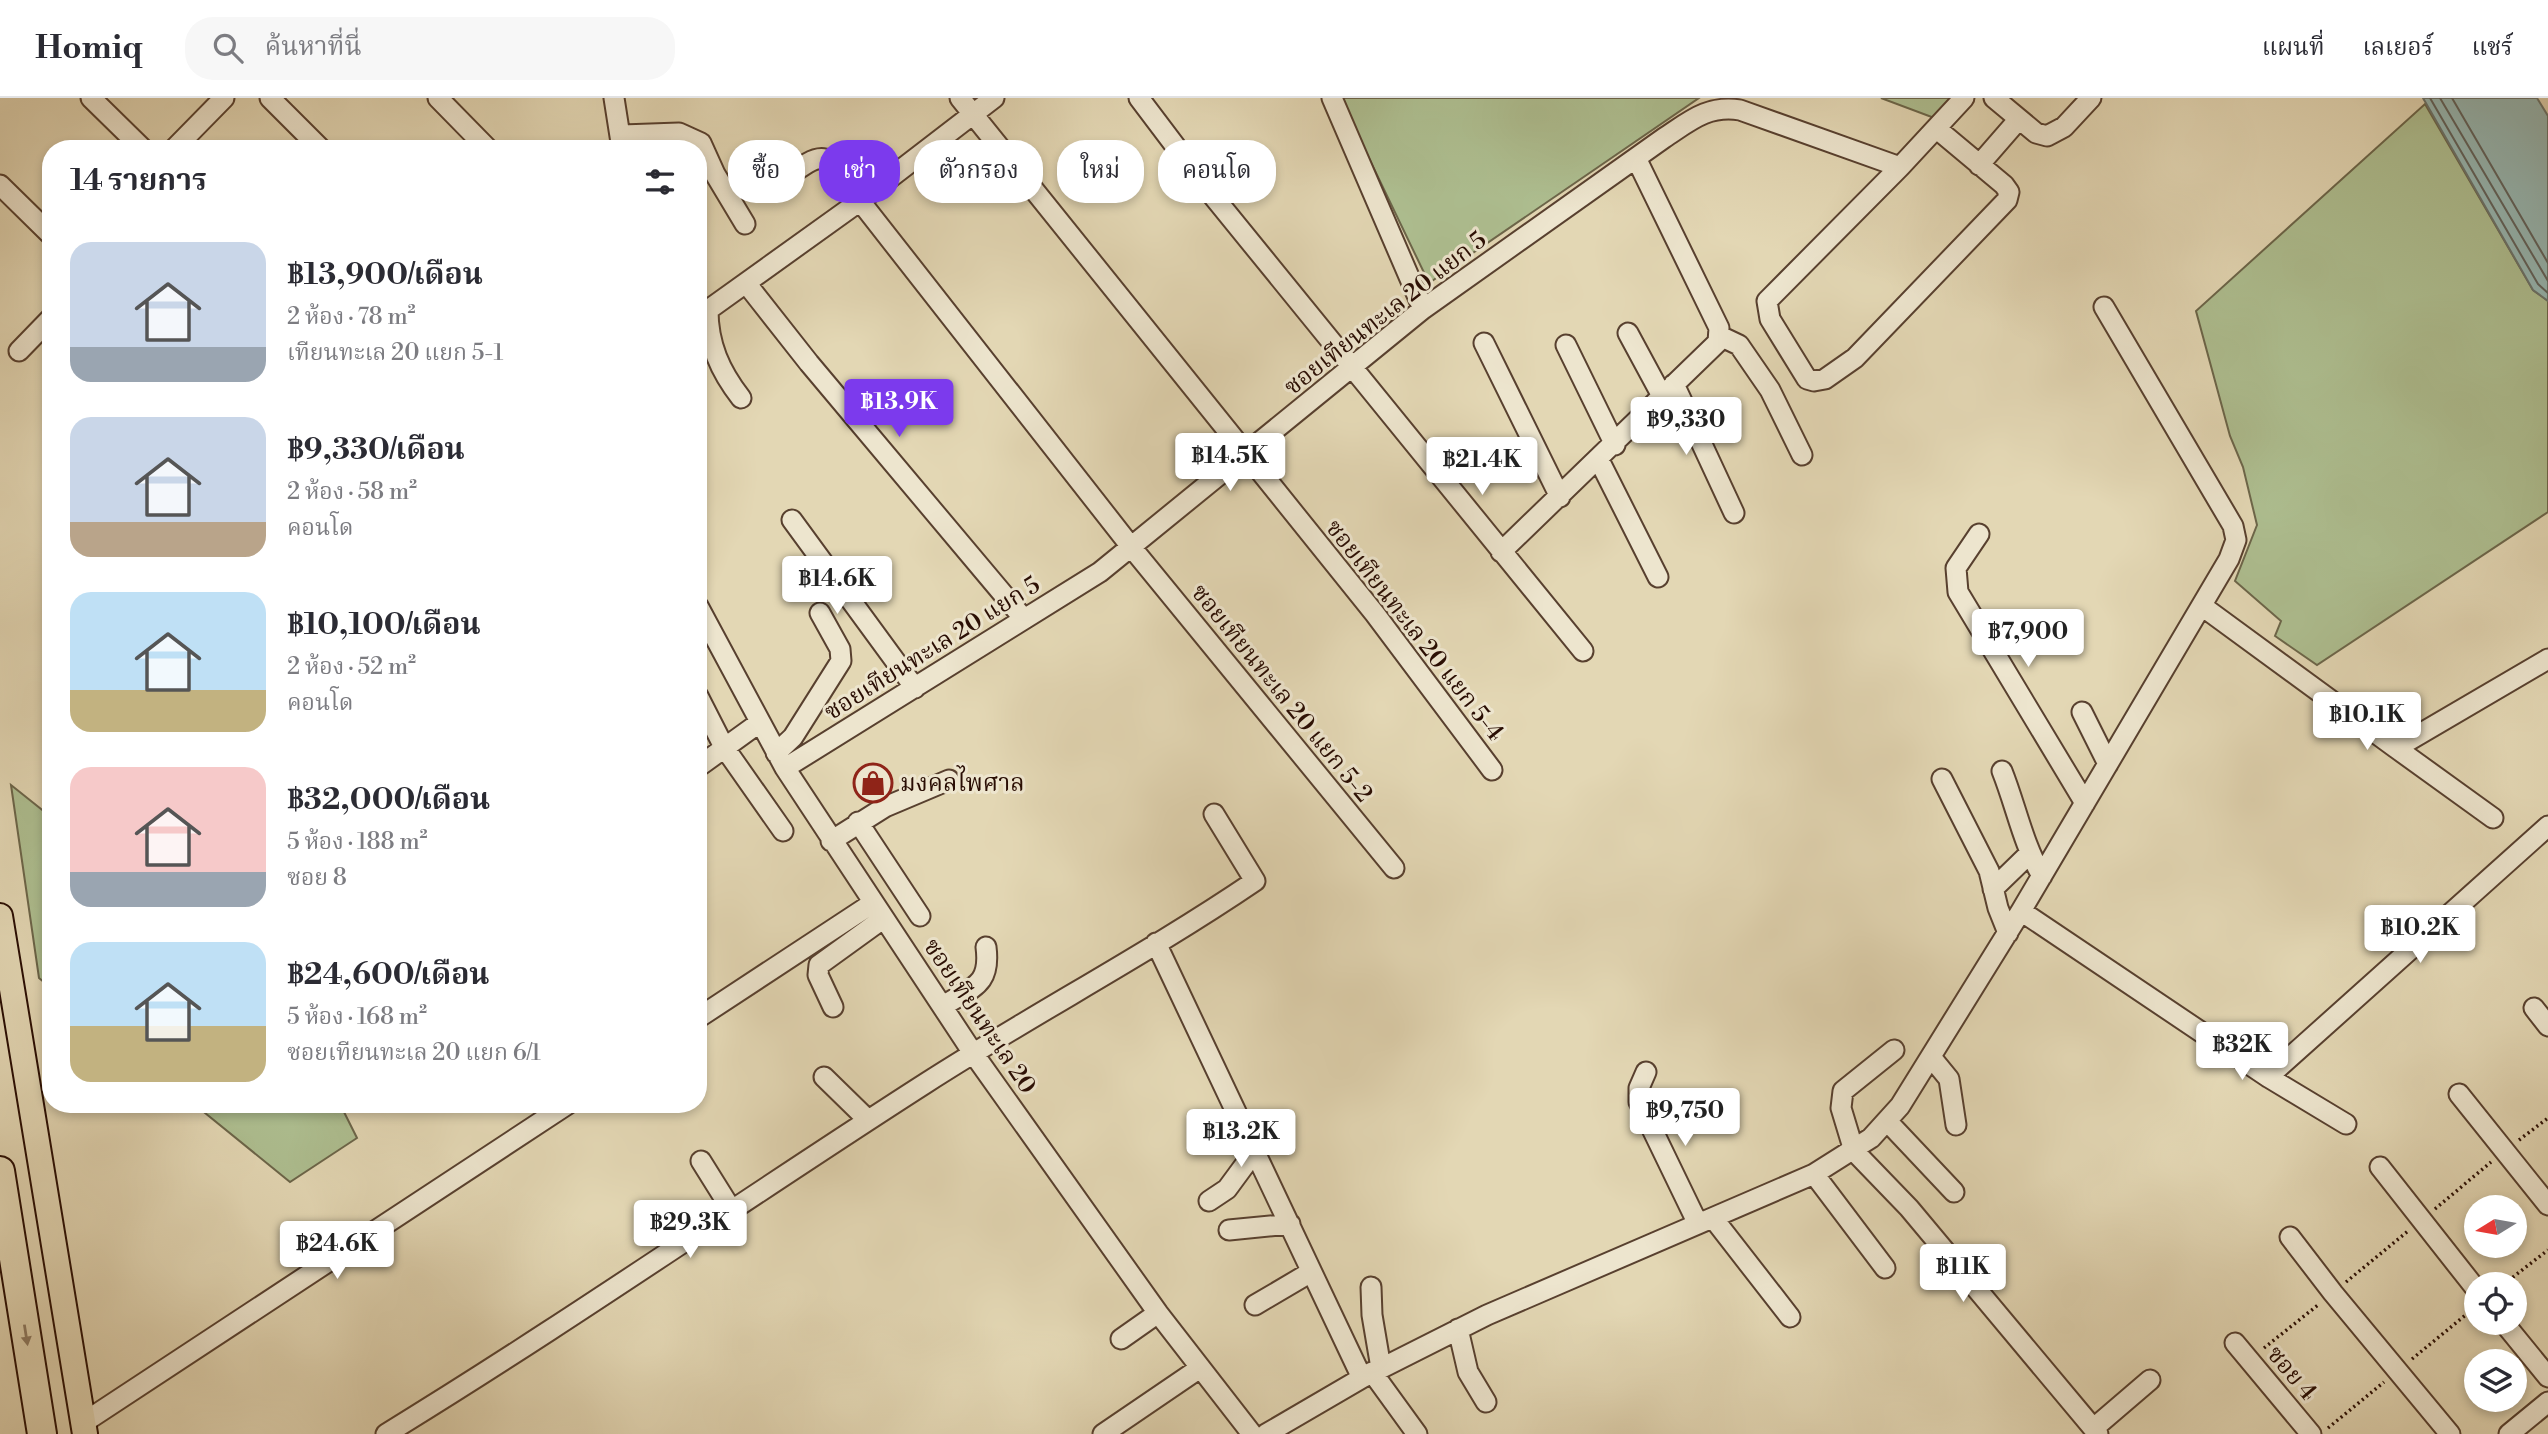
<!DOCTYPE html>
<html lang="th">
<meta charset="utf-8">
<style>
body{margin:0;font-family:"Libre Bodoni","Noto Serif Thai",serif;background:#f7f7f7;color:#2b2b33;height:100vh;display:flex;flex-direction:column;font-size:26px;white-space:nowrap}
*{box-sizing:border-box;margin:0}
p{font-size:23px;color:#7c7c81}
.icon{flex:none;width:38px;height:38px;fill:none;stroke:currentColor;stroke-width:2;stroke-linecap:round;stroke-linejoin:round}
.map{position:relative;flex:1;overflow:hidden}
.sheet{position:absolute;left:42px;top:42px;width:665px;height:973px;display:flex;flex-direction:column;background:#fff;border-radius:28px;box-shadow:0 4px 10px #0003}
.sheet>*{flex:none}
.guide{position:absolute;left:728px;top:42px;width:665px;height:63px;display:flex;gap:14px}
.needle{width:46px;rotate:259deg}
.fabs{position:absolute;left:2464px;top:1097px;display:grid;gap:14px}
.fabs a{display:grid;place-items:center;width:63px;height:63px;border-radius:50%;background:#fff;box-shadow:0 4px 10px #0003;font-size:35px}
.price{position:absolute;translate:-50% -60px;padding:0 16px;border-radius:7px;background:#fff;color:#222;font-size:23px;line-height:46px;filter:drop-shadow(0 2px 4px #0008)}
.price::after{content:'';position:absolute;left:50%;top:42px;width:21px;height:16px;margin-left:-10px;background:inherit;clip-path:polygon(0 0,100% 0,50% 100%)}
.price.current{background:#7c3aed;color:#fff}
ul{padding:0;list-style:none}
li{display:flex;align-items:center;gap:21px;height:175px;padding:0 28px}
li span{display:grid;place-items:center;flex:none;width:196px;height:140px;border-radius:21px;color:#555}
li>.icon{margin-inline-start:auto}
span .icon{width:84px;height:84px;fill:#fffc;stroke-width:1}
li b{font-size:30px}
h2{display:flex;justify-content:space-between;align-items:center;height:84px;padding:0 28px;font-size:30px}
.pill{padding:0 24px;border-radius:28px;background:#fff;box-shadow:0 4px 10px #0003;font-size:24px;line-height:63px}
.pill.current{background:#7c3aed;color:#fff}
header{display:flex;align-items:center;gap:42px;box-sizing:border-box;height:98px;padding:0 35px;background:#fff;border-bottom:2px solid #e1e1e2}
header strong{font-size:33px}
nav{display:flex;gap:38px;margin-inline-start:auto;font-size:24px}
.search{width:490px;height:63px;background:#f7f7f7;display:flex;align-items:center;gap:18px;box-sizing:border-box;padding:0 24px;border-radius:28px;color:#7c7c81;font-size:26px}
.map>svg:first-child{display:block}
.green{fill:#aebf91;stroke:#6c664a;stroke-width:2}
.water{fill:#96b8b4;stroke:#6a746d;stroke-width:2}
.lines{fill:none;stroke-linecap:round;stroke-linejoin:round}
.shore{stroke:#60625c;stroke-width:2}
.minor-casing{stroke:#58402f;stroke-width:23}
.major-casing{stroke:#290d03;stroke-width:28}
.highway-casing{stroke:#290d03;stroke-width:32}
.path{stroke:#290d03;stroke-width:3.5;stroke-dasharray:2 3.5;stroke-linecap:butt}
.minor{stroke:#ede5ce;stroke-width:19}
.major{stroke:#e3d7b4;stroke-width:24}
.highway{stroke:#e3d7b4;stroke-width:28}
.oneway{fill:#8f7c64}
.labels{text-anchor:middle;stroke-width:6;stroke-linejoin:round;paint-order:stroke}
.street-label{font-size:24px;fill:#290d03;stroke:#ede5ce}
.poi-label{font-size:24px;fill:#290d03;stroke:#ede5ce;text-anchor:start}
</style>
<header>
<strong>Homiq</strong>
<div class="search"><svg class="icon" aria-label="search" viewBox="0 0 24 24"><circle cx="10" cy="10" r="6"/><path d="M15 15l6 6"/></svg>ค้นหาที่นี่</div>
<nav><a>แผนที่</a><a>เลเยอร์</a><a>แชร์</a></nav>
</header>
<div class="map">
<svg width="2548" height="1336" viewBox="0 0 2548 1336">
<rect width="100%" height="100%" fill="#e3d7b4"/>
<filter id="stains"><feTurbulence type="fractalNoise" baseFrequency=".00286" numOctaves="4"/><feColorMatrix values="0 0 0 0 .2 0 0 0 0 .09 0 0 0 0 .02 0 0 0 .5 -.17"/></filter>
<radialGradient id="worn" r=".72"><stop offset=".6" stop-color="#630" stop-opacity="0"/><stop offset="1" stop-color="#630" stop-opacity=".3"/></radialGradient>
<!-- green -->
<path class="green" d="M1340 0H1699L1429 185Z
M1881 0H1953L1937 21Z
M2425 6 2533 192 2548 203V414L2317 567 2275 538 2281 523 2235 483 2257 427 2243 369 2230 338 2196 213Z
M11 687 51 719V890L39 880Z
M194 1006H340L357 1040 290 1084Z"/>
<!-- water -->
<path class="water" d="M2423 0H2537L2548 18V203L2533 192Z"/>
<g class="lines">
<!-- shore -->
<path class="shore" d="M2430 0 2538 186 2548 195
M2440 0 2548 183
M2452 0 2548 165"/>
<defs>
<path id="minor" d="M91 0 143 51
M270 0 321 51
M438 0 488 51
M614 0 622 51
M960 0 1375 516 1492 672
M1139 0 1213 98 1583 553
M1332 0 1423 211
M1994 0 2036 35 2047 38 2064 29 2091 0
M622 37 679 35 701 45 715 76 745 126
M174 51 224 0
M1979 67 2019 21
M1900 69 1767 203 1770 221 1807 281 1814 283 1825 281 1855 260 2007 102 2009 94 2004 87 1937 31
M0 87 51 137
M773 89C826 51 820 49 868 96
M860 103 1132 450 1394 770
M746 185 809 265 1024 521
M708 212C708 246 720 273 741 300
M698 213 708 212 860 103 994 0
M1628 235 1662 298
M1720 238 1739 247 1770 292 1802 357
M1484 245 1560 399
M1566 247 1615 347
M19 253 51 220
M1674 286 1734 415
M1599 362 1658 479
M792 422 915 590
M1979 436 1956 470 1958 494 2085 705
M1501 454 1718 244 1719 230 1636 60
M698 508 785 670 973 955 1158 1215 1252 1336
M2202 508 2396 650 2548 561
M698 598 724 649 783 733
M2082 614 2108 666
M2396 650 2493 720
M776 655 793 639 841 563 840 551 820 515
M698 669 759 625
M785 670 1100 474 1423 211 1664 40C1690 23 1707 7 1740 12L1900 69 1964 0
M2002 673C2016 708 2023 746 2042 778
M1942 681 1989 773 1998 810 2008 835
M858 724 920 818
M831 743 885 709 949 682
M1993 791 2029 756
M2021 813 2268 979 2346 1026
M1156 845 1362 1280
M943 908C972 889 991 888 986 849
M833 909 818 877 819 867 884 820
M2534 910 2548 928
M698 920 873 805
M1894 952 1843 993 1841 1010 1854 1053 1909 1110 2098 1336
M1931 959 1949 981 1956 1027
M1646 974 1639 990V1004L1698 1126
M824 979 868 1022
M2268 979 2548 728
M2459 996 2548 1107
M1888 1024 1954 1094
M701 1063 731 1111
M2380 1069 2476 1191
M1814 1076 1885 1170
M1209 1103 1227 1091 1255 1053
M1713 1120 1790 1219
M1229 1132 1290 1126
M2290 1139 2333 1195 2450 1336
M1371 1189 1372 1217 1381 1270
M1255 1207 1311 1174
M2504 1225 2548 1279
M1458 1231 1468 1274 1486 1304
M1121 1241 1158 1215
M2235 1245 2311 1336
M1372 1274 1417 1336
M83 1325 568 1006
M2094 1330 2150 1282
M386 1336C569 1224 745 1101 926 985 1035 915 1149 855 1255 783L1214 716
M1103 1336 1200 1270
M1266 1336 1362 1280 1487 1217 1814 1076 1871 1040 1900 1008 2021 813 2229 461 2236 442 2233 428 2104 209
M2509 1336 2548 1304"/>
<path id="major" d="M0 818 85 1336"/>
<path id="highway" d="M0 1073 42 1336"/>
</defs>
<!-- minor casing -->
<use href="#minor" class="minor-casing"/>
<!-- major casing -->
<use href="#major" class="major-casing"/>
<!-- highway casing -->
<use href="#highway" class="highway-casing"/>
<!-- path -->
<path class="path" d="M2519 1042 2548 1020
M2435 1111 2491 1064
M2346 1184 2408 1133
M2504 1186 2548 1152
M2264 1250 2318 1207
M2412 1261 2474 1210
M2328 1330 2384 1284"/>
<!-- minor -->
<use href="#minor" class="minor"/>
<!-- major -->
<use href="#major" class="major"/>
<!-- highway -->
<use href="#highway" class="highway"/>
</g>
<!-- one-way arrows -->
<defs><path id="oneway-solid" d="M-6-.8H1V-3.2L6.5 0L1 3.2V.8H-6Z" transform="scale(1.75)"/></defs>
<use class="oneway" href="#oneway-solid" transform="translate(26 1237) rotate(81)"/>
<!-- icons -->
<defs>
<symbol id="shop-ring" viewBox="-11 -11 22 22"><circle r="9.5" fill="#ede5ce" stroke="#8f2418" stroke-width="1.5"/><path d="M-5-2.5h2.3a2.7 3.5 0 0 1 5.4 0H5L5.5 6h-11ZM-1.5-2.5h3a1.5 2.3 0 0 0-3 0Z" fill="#8f2418"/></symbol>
</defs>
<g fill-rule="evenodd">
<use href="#shop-ring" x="851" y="663" width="44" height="44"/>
</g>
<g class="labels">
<!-- street labels -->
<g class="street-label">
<text transform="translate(1385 215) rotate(-38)" y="8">ซอยเทียนทะเล 20 แยก 5</text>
<text transform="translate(1415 532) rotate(52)" y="8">ซอยเทียนทะเล 20 แยก 5-4</text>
<text transform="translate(932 550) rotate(-32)" y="8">ซอยเทียนทะเล 20 แยก 5</text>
<text transform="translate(1282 595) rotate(51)" y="8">ซอยเทียนทะเล 20 แยก 5-2</text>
<text transform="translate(980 918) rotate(56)" y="8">ซอยเทียนทะเล 20</text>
<text transform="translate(2292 1275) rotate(50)" y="8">ซอย 4</text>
</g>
<!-- poi labels -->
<g class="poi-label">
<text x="900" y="693">มงคลไพศาล</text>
</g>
</g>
<rect width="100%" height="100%" filter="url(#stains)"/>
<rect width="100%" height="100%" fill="url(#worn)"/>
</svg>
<div class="fabs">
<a><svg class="needle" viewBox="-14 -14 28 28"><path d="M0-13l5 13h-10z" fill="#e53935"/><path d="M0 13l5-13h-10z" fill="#7c7c81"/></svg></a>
<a><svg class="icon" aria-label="locate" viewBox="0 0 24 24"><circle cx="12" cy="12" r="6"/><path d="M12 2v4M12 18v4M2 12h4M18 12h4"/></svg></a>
<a><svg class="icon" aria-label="layers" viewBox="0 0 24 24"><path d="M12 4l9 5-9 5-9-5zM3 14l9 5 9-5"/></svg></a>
</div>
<b class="price current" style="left:899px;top:341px">฿13.9K</b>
<b class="price" style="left:1686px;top:359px">฿9,330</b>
<b class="price" style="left:1230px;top:395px">฿14.5K</b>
<b class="price" style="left:1482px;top:399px">฿21.4K</b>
<b class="price" style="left:837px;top:518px">฿14.6K</b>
<b class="price" style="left:2028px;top:571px">฿7,900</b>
<b class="price" style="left:2367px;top:654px">฿10.1K</b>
<b class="price" style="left:2420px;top:867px">฿10.2K</b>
<b class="price" style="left:2242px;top:984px">฿32K</b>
<b class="price" style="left:1685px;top:1050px">฿9,750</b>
<b class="price" style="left:1241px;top:1071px">฿13.2K</b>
<b class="price" style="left:690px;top:1162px">฿29.3K</b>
<b class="price" style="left:337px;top:1183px">฿24.6K</b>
<b class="price" style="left:1963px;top:1206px">฿11K</b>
<div class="guide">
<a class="pill">ซื้อ</a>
<a class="pill current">เช่า</a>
<a class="pill">ตัวกรอง</a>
<a class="pill">ใหม่</a>
<a class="pill">คอนโด</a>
</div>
<section class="sheet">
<h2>14 รายการ<svg class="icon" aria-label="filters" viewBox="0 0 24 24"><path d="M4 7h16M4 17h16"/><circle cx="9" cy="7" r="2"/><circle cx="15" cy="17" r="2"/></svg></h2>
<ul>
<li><span style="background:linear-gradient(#c9d6e8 75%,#9aa5b1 0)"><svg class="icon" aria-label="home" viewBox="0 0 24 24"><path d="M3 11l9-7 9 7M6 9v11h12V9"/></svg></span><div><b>฿13,900/เดือน</b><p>2 ห้อง · 78 m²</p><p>เทียนทะเล 20 แยก 5-1</p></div></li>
<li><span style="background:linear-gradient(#c9d6e8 75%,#b9a48a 0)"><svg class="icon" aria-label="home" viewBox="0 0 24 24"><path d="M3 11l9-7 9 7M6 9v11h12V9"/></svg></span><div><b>฿9,330/เดือน</b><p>2 ห้อง · 58 m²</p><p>คอนโด</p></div></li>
<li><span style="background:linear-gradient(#bfe0f5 70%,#c2b280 0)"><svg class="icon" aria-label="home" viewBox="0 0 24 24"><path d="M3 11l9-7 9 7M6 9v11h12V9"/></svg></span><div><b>฿10,100/เดือน</b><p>2 ห้อง · 52 m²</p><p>คอนโด</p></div></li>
<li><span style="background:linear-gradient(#f6c9c9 75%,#9aa5b1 0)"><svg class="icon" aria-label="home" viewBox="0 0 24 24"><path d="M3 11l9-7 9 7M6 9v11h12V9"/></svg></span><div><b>฿32,000/เดือน</b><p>5 ห้อง · 188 m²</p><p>ซอย 8</p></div></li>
<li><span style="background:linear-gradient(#bfe0f5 60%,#c2b280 0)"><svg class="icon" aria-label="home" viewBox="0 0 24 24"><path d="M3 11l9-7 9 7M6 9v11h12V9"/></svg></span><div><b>฿24,600/เดือน</b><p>5 ห้อง · 168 m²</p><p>ซอยเทียนทะเล 20 แยก 6/1</p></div></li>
</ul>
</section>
</div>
